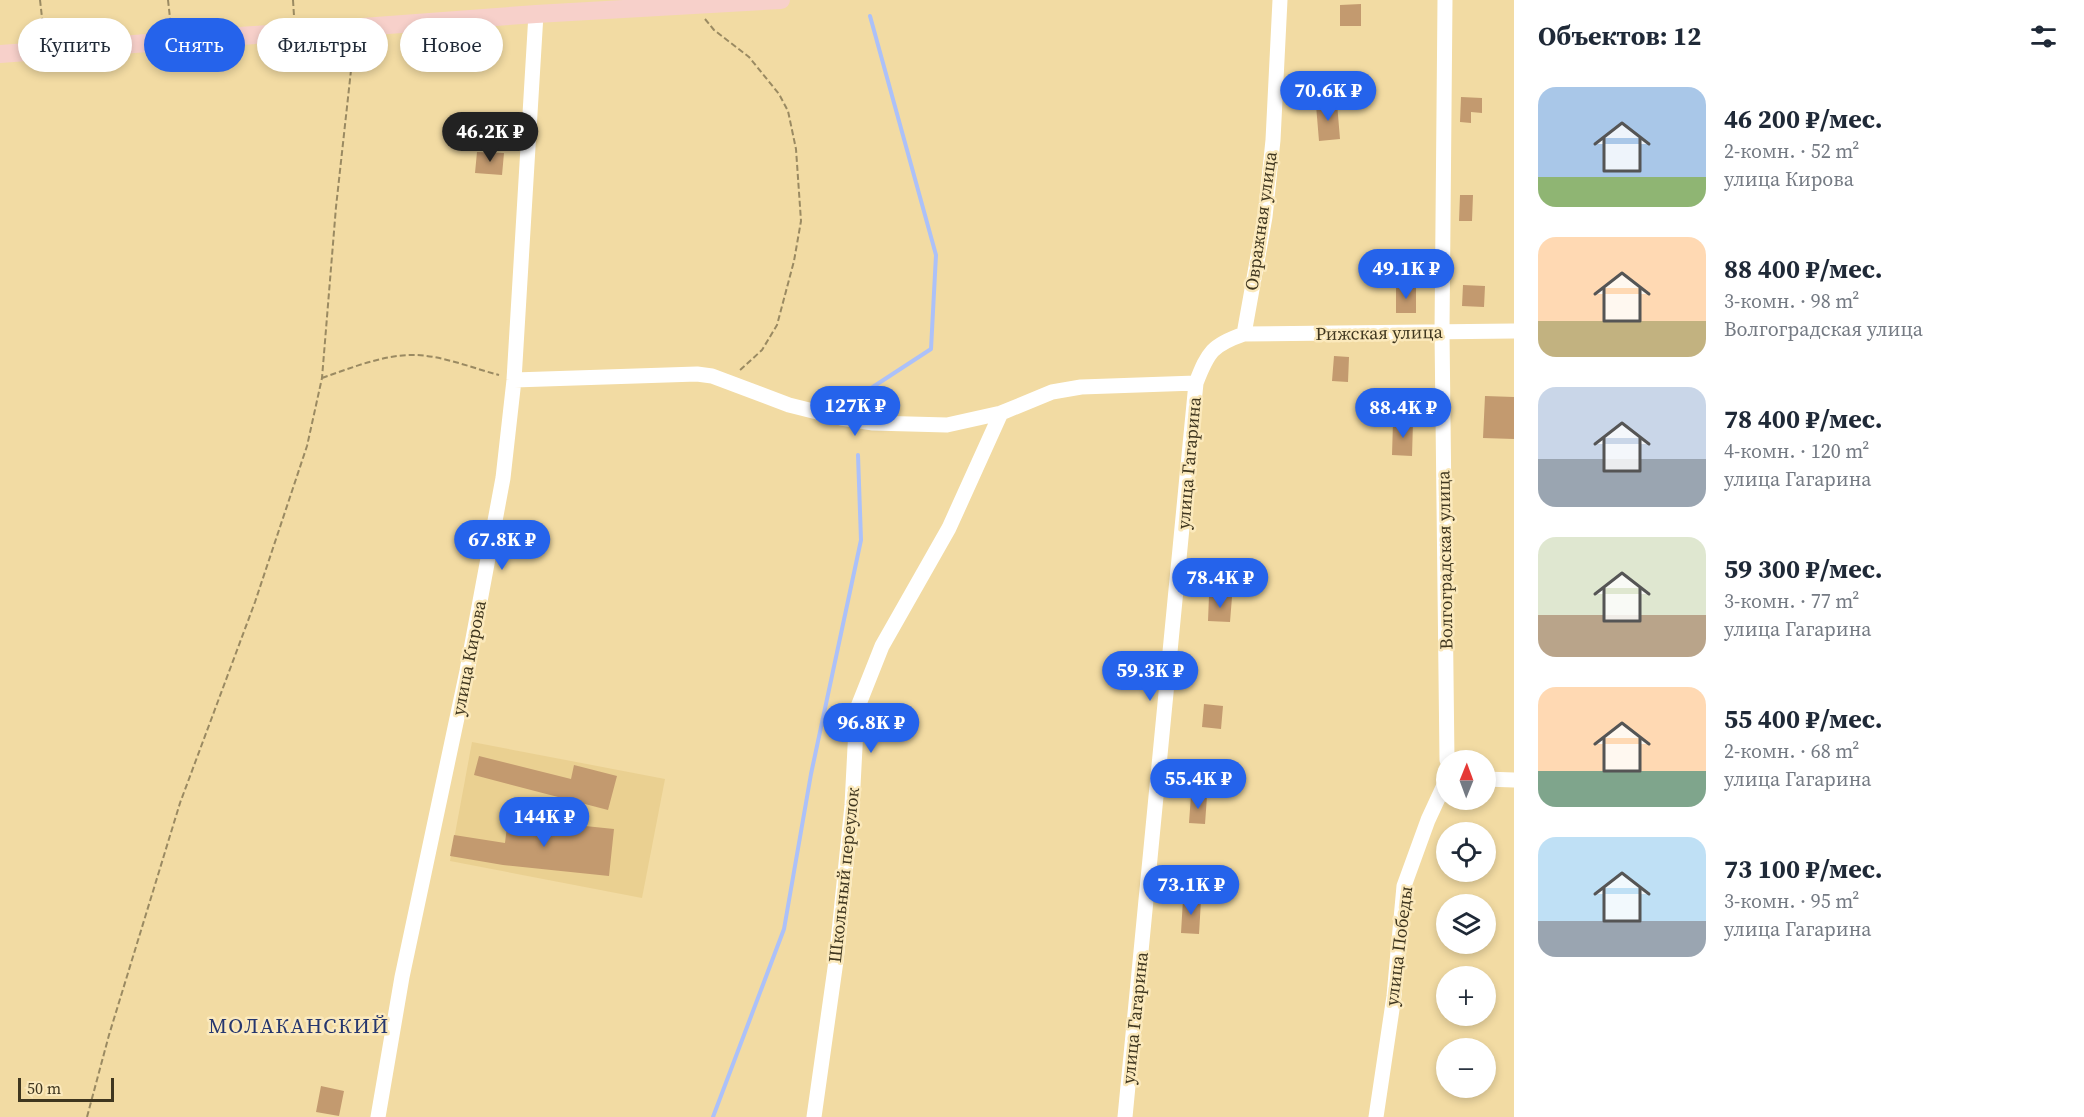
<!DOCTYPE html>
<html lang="ru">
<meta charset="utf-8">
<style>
body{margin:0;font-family:"Source Serif 4",serif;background:#f2f2f3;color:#1f2937;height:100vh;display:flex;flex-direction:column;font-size:22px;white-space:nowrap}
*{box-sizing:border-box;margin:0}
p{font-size:20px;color:#747a83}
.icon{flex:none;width:33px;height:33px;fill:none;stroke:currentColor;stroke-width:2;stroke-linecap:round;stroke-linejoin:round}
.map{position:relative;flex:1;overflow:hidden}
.drawer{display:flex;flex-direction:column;background:#fff;width:570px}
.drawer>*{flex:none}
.top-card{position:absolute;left:18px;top:18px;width:570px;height:54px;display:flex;gap:12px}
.needle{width:39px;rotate:1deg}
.buttons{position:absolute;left:1436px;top:750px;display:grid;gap:12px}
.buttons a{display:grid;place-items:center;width:60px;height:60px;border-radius:50%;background:#fff;box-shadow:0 3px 9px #0003;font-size:30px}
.scale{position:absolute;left:18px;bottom:15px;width:96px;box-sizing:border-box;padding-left:6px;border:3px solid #3f361f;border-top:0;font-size:16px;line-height:21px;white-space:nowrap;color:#3f361f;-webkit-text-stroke:4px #fbe9bc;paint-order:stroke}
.price{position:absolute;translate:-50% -51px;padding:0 14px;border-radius:21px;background:#2563eb;color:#fff;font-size:20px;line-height:39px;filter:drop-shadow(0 2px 3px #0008)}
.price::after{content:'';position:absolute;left:50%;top:36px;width:18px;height:14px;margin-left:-9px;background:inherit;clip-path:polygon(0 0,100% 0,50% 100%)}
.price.selected{background:#222;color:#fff}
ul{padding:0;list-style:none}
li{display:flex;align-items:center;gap:18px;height:150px;padding:0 24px}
li span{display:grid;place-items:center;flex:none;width:168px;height:120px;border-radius:18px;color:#555}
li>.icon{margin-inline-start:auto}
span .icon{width:72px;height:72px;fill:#fffc;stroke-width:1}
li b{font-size:26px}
h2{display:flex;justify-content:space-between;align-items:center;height:72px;padding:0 24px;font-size:26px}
.tag{padding:0 21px;border-radius:27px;background:#fff;box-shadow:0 3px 9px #0003;font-size:21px;line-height:54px}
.tag.selected{background:#2563eb;color:#fff}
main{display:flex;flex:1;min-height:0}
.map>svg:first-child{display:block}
.built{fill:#ead091}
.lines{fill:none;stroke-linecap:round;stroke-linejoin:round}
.stream{stroke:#acc1f9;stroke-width:4}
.building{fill:#c39a6f}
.path{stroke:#9a8a62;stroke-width:2;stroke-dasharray:6 3;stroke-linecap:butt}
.minor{stroke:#fff;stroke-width:15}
.major{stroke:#f7d0ca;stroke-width:18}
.labels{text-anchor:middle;stroke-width:5;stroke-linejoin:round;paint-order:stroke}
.street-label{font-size:18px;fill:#3f361f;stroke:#fbe9bc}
.quarter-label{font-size:21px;letter-spacing:1.5px;fill:#25366e;stroke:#fbe9bc}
</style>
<main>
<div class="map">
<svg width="1514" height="1117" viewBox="0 0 1514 1117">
<rect width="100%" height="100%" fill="#f2dba3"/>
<!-- built -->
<path class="built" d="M472 742 665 779 642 898 450 861Z"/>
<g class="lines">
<!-- stream -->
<path class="stream" d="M862 394 931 349 936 255 870 16
M713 1117 784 929 811 774 861 540 858 455"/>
</g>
<!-- building -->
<path class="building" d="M1361 4V26H1340V5Z
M1461 97 1482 98V113L1471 112V123L1460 122Z
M1337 103 1340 139 1319 141 1316 105Z
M477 152 504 153 502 175 475 173Z
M1460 195H1473L1472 221H1459Z
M1463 285 1485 286 1484 307 1462 306Z
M1396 287H1416V313H1396Z
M1334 356 1349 357 1348 382 1332 381Z
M1485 396 1514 397V439L1483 438Z
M1393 422H1413L1412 456 1392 455Z
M1209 596 1232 597 1230 622 1208 621Z
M1204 704 1223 706 1221 729 1202 727Z
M479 756 571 779 574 765 617 776 608 810 474 775Z
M1191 795 1207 796 1205 824 1189 823Z
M508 818 614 829 609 876 503 865 450 856 454 835 505 843Z
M1183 899 1201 900 1199 934 1181 933Z
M321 1086 344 1091 339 1116 316 1112Z"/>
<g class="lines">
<!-- path -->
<path class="path" d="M40 0 44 35
M168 0 171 27
M293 0 294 16
M705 19 714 30 749 57 779 94 788 111 796 149 801 221 794 261 777 325 762 350 738 372
M322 378C351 368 382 355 413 355 441 355 472 368 499 375
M87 1117 109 1035 180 803 255 602 307 446 322 378 336 207 354 43"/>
<!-- minor -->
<path class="minor" d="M1445 0 1442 332 1447 760
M1244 334 1265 217 1273 140 1280 0
M514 380 697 374 712 376 789 405 841 418 873 423 947 425 1001 413 1052 392 1081 387 1196 383
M1485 779 1514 780
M378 1117 402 977 467 671 503 478 514 380 536 14
M814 1117 836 961 852 805 857 709 882 646 949 528 1001 413
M1125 1117 1196 383C1208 352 1212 345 1244 334L1514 331
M1376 1117 1394 996 1404 886 1428 820 1446 781"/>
<!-- major -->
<path class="major" d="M0 54 536 14 781 0"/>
</g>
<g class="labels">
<!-- street labels -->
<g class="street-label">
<text transform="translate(1261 221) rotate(-82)" y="6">Овражная улица</text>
<text transform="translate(1379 333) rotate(-1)" y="6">Рижская улица</text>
<text transform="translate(1189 463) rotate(-85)" y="6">улица Гагарина</text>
<text transform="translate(1445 560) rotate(-91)" y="6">Волгоградская улица</text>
<text transform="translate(469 658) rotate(-79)" y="6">улица Кирова</text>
<text transform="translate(844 875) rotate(-84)" y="6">Школьный переулок</text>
<text transform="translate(1399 946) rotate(-83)" y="6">улица Победы</text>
<text transform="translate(1135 1018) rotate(-84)" y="6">улица Гагарина</text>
</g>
<!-- quarter labels -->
<g class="quarter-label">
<text x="299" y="1033">МОЛАКАНСКИЙ</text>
</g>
</g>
</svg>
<div class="buttons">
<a><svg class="needle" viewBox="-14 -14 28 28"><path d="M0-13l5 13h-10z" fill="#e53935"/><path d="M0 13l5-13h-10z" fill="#747a83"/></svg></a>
<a><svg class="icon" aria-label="locate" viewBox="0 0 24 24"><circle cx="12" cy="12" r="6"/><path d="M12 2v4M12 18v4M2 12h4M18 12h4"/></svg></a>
<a><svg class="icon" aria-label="layers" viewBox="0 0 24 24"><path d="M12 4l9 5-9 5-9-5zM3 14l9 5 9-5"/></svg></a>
<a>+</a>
<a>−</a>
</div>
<div class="scale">50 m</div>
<b class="price" style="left:1328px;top:122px">70.6K ₽</b>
<b class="price selected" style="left:490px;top:163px">46.2K ₽</b>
<b class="price" style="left:1406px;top:300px">49.1K ₽</b>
<b class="price" style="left:855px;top:437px">127K ₽</b>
<b class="price" style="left:1403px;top:439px">88.4K ₽</b>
<b class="price" style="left:502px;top:571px">67.8K ₽</b>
<b class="price" style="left:1220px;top:609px">78.4K ₽</b>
<b class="price" style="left:1150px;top:702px">59.3K ₽</b>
<b class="price" style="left:871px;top:754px">96.8K ₽</b>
<b class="price" style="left:1198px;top:810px">55.4K ₽</b>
<b class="price" style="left:544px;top:848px">144K ₽</b>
<b class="price" style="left:1191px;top:916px">73.1K ₽</b>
<div class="top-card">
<a class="tag">Купить</a>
<a class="tag selected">Снять</a>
<a class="tag">Фильтры</a>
<a class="tag">Новое</a>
</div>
</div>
<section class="drawer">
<h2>Объектов: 12<svg class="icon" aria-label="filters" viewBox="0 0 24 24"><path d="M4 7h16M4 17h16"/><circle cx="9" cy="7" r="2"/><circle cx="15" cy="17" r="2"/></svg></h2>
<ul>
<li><span style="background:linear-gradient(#a9c7e8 75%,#8fb573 0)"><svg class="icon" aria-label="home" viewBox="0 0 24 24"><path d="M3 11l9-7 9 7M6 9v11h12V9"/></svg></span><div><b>46 200 ₽/мес.</b><p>2-комн. · 52 m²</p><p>улица Кирова</p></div></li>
<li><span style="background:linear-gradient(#ffd9b3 70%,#c2b280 0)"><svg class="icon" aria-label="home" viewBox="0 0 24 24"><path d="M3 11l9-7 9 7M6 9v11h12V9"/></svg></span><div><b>88 400 ₽/мес.</b><p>3-комн. · 98 m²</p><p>Волгоградская улица</p></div></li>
<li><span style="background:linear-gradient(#c9d6e8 60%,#9aa5b1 0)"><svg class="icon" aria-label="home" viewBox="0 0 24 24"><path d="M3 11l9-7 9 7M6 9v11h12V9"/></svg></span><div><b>78 400 ₽/мес.</b><p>4-комн. · 120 m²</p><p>улица Гагарина</p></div></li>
<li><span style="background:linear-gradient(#dfe7d0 65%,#b9a48a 0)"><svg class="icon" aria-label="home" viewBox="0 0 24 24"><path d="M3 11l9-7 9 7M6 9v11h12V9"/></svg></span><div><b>59 300 ₽/мес.</b><p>3-комн. · 77 m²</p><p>улица Гагарина</p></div></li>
<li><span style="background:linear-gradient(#ffd9b3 70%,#7fa58c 0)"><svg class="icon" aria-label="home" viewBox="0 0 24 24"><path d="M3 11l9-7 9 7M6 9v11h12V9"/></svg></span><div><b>55 400 ₽/мес.</b><p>2-комн. · 68 m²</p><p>улица Гагарина</p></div></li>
<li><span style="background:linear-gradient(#bfe0f5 70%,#9aa5b1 0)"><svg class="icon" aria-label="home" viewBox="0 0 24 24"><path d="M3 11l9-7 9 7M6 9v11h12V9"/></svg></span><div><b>73 100 ₽/мес.</b><p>3-комн. · 95 m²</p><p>улица Гагарина</p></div></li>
</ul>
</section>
</main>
